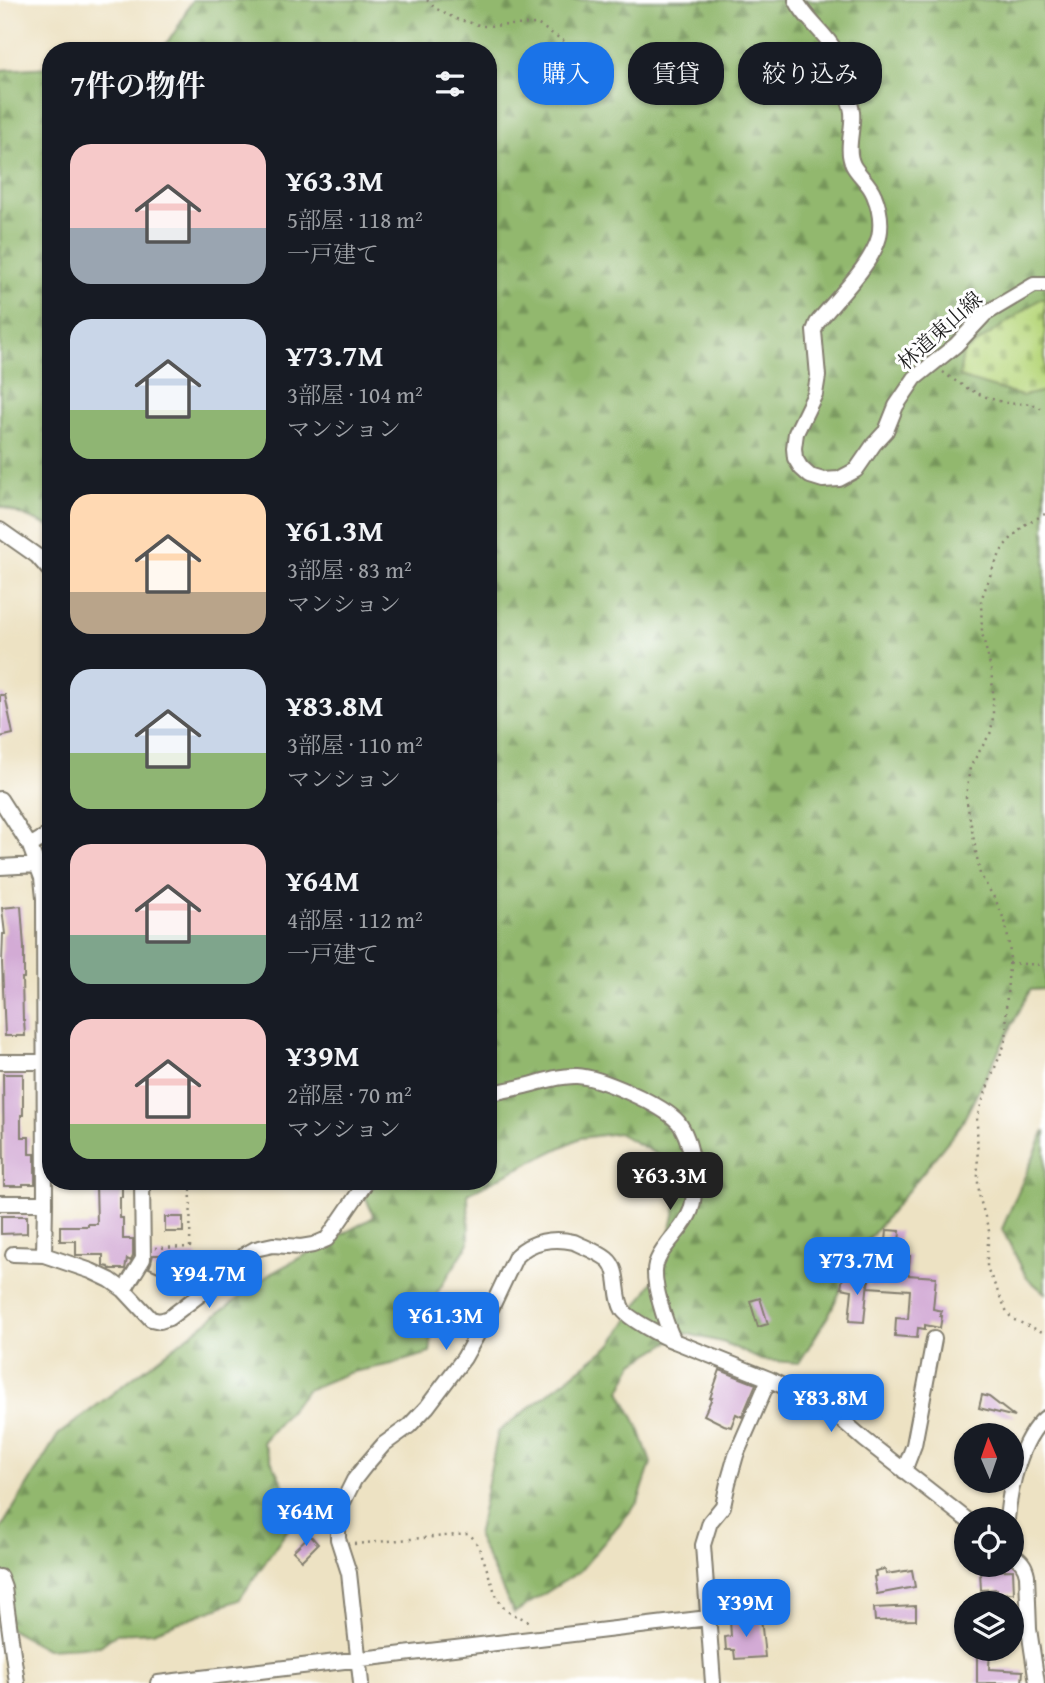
<!DOCTYPE html>
<html lang="ja">
<meta charset="utf-8">
<style>
body{margin:0;font-family:"Gentium Book Plus","Noto Serif JP",serif;background:#20242c;color:#f1f3f6;height:100vh;display:flex;flex-direction:column;font-size:26px;white-space:nowrap}
*{box-sizing:border-box;margin:0}
p{font-size:23px;color:#9ea1a6}
.icon{flex:none;width:38px;height:38px;fill:none;stroke:currentColor;stroke-width:2;stroke-linecap:round;stroke-linejoin:round}
.map{position:relative;flex:1;overflow:hidden}
.details{position:absolute;left:42px;top:42px;width:455px;height:1148px;display:flex;flex-direction:column;background:#171b24;border-radius:28px;box-shadow:0 2px 5px #0004}
.details>*{flex:none}
.hud{position:absolute;left:518px;top:42px;width:422px;height:63px;display:flex;gap:14px}
.needle{width:46px;rotate:358deg}
.controls{position:absolute;left:954px;top:1423px;display:grid;gap:14px}
.controls a{display:grid;place-items:center;width:70px;height:70px;border-radius:50%;background:#171b24;box-shadow:0 2px 5px #0004;font-size:35px}
.price{position:absolute;translate:-50% -60px;padding:0 16px;border-radius:14px;background:#1a73e8;color:#fff;font-size:23px;line-height:46px;filter:drop-shadow(0 2px 4px #0008)}
.price::after{content:'';position:absolute;left:50%;top:42px;width:21px;height:16px;margin-left:-10px;background:inherit;clip-path:polygon(0 0,100% 0,50% 100%)}
.price.on{background:#222;color:#fff}
ul{padding:0;list-style:none}
li{display:flex;align-items:center;gap:21px;height:175px;padding:0 28px}
li span{display:grid;place-items:center;flex:none;width:196px;height:140px;border-radius:21px;color:#555}
li>.icon{margin-inline-start:auto}
span .icon{width:84px;height:84px;fill:#fffc;stroke-width:1}
li b{font-size:30px}
h2{display:flex;justify-content:space-between;align-items:center;height:84px;padding:0 28px;font-size:30px}
.chip{padding:0 24px;border-radius:28px;background:#171b24;box-shadow:0 2px 5px #0004;font-size:24px;line-height:63px}
.chip.on{background:#1a73e8;color:#fff}
.map>svg:first-child{display:block}
.forest{fill:url(#forest-firs);stroke:#576a45;stroke-width:2}
.cemetery{fill:url(#cemetery-stones);stroke:#6a7a4e;stroke-width:2}
.building{fill:#d3abd5}
.lines{fill:none;stroke-linecap:round;stroke-linejoin:round}
.minor-casing{stroke:#847f70;stroke-width:18}
.path{stroke:#847f70;stroke-width:2.5;stroke-dasharray:2 5;stroke-linecap:butt}
.minor{stroke:#fff;stroke-width:14}
.labels{text-anchor:middle;stroke-width:6;stroke-linejoin:round;paint-order:stroke}
.street-label{font-size:21px;fill:#1c1c1c;stroke:#fff}
</style>
<div class="map">
<svg width="1045" height="1683" viewBox="0 0 1045 1683">
<defs>
<pattern id="forest-firs" width="22" height="20" patternUnits="userSpaceOnUse" patternTransform="scale(1.75)"><rect width="22" height="20" fill="#92b86e"/><path d="M5 1l3.5 6h-7zM16 11l3.5 6h-7z" fill="#76955a"/></pattern>
<pattern id="cemetery-stones" width="16" height="16" patternUnits="userSpaceOnUse" patternTransform="scale(1.75)"><rect width="16" height="16" fill="#b9d87f"/><path d="M2 7V4a2 2 0 0 1 4 0v3zM10 15v-3a2 2 0 0 1 4 0v3z" fill="#9eb96d"/></pattern>
</defs>
<rect width="100%" height="100%" fill="#fff"/>
<filter id="ink" filterUnits="userSpaceOnUse"><feTurbulence type="fractalNoise" baseFrequency=".0143" numOctaves="2"/><feDisplacementMap in="SourceGraphic" scale="14" xChannelSelector="R" yChannelSelector="G"/><feConvolveMatrix kernelMatrix="1 2 1 2 8 2 1 2 1" color-interpolation-filters="sRGB"/></filter>
<filter id="wash" filterUnits="userSpaceOnUse"><feTurbulence type="fractalNoise" baseFrequency=".00686" numOctaves="4" result="noise"/><feDisplacementMap in="SourceGraphic" scale="28" xChannelSelector="R" yChannelSelector="G"/><feGaussianBlur stdDeviation="1.57" result="paint"/><feColorMatrix in="noise" values="0 0 0 0 0 0 0 0 0 0 0 0 0 0 0 0 0 1.4 0 .05"/><feComposite in="paint" operator="in"/></filter>
<g filter="url(#wash)">
<rect width="100%" height="100%" fill="#ede2c3"/>
<!-- forest -->
<path class="forest" d="M192 0H1045V989L1030 990 961 1125 861 1249 828 1316 799 1363 761 1360 725 1343 684 1333 634 1363 620 1391 638 1426 651 1463 638 1502 580 1571 514 1613 477 1537 498 1432 612 1344 663 1266 684 1169 618 1133 580 1138 468 1193 469 1243 437 1293 430 1353 392 1364 348 1373 307 1390 262 1442 298 1515 239 1600 153 1632 116 1634 100 1646 46 1649 0 1624V1530L58 1435 270 1274 374 1217 359 1181H488V51H156C173 42 183 17 192 0Z
M51 67V527L0 506V70Z
M1045 1130V1293L1027 1278 1002 1229Z"/>
<!-- cemetery -->
<path class="cemetery" d="M1040 299H1045V391L1022 396 959 377 963 353Z"/>
<g id="blocks">
<!-- building -->
<path class="building" d="M0 695H5L13 734 0 737Z
M21 906 24 947V978H22L23 1020H24L25 1036H5L2 963 3 934H5L2 908Z
M3 1074H23V1115H21V1137H29V1154H35V1184H23V1186H4Z
M96 1185 122 1186V1197H120V1218H123V1239H133V1256L131 1261 127 1259 125 1269H110L109 1267 103 1266V1255H76V1241H60V1226H88V1224H97Z
M1 1216H27V1233L1 1234Z
M165 1217H183V1232H165Z
M887 1230 900 1231 898 1256H910L908 1275 936 1277 933 1309 942 1311 940 1316H942L940 1328 925 1325V1329L918 1328 917 1338 895 1336 896 1318 908 1319 910 1290 869 1287 872 1253 885 1254Z
M153 1255H197L198 1275H165L149 1268 151 1263Z
M843 1276 868 1280 864 1322 849 1321 852 1290 841 1288Z
M760 1298 768 1324 758 1327 750 1301Z
M720 1370 756 1384 742 1417 736 1414 731 1427 724 1425 704 1415 712 1398H710Z
M982 1395 989 1397 1015 1417 979 1408Z
M310 1535 318 1544 302 1560 293 1551Z
M885 1569 886 1574 912 1570 915 1587 877 1594 874 1577 876 1576 875 1571Z
M1013 1570 1014 1593 997 1594V1589L981 1590 980 1571Z
M916 1606V1620L875 1621 874 1608Z
M761 1618 765 1657 735 1659 734 1650H726L725 1637 731 1636 730 1620Z
M977 1648H990L989 1669 1023 1671 1022 1683H977Z"/>
</g>
</g>
<g filter="url(#ink)">
<use href="#blocks" fill-opacity="0" stroke="#847f70" stroke-width="2"/>
<g class="lines">
<defs>
<path id="minor" d="M796 0C807 23 834 38 841 65 843 72 842 79 844 86 846 94 851 103 852 112 854 128 845 149 853 165 858 175 869 182 874 195 879 207 882 223 879 237 872 265 835 300 817 323L814 331 818 376 815 394 796 433 794 448 795 458 801 468 810 476 823 480 839 479 856 470 874 444 886 431 896 406 915 378 956 345 985 314 1034 285H1045
M0 530 37 556 51 572
M0 799 30 846
M0 867 37 865
M0 1062H51
M488 1094C500 1091 513 1089 525 1086 542 1082 559 1075 577 1076 600 1077 663 1105 678 1122 693 1141 698 1187 691 1210 686 1224 675 1234 667 1245 663 1250 658 1258 656 1264 651 1281 666 1325 674 1341L769 1379 819 1405 843 1421 865 1440 966 1519
M0 1203H45L44 898 42 878 30 846 51 833
M13 1254 44 1255 91 1271 110 1280 124 1290 151 1319 160 1321 169 1318 202 1293 246 1254 255 1249 273 1245 301 1247 313 1245 327 1239 367 1181
M44 1255 45 1203
M124 1290 143 1259 142 1181
M904 1471 914 1445 934 1339
M1007 1519C1010 1488 1020 1439 1045 1418
M1012 1554C1020 1560 1025 1564 1027 1575L1029 1629 1037 1683
M0 1577 4 1588 17 1683
M158 1683 708 1618
M361 1683 349 1573 338 1539V1512L354 1480 365 1466 384 1444 409 1426 427 1407 464 1358 488 1315 516 1256C531 1241 553 1237 574 1242 584 1247 598 1252 607 1259 621 1270 614 1296 623 1310 629 1319 663 1337 674 1341
M713 1683 703 1545 710 1522 723 1506 728 1483 736 1455 769 1379"/>
</defs>
<!-- minor casing -->
<use href="#minor" class="minor-casing"/>
<!-- path -->
<path class="path" d="M427 0 435 8 456 19 483 26 537 24 572 46
M943 372C961 386 981 397 1003 402 1021 407 1027 398 1045 411
M1045 514 1024 525 1004 546 993 568 981 600 982 633 991 669 993 690V717L991 732 970 767 966 797 980 874 996 901 1006 924 1010 953 1006 1008 1007 1031 1004 1046 991 1077 977 1117 978 1183 980 1199 989 1231 987 1255V1268L1007 1312 1012 1319 1045 1333
M1009 963 1045 965
M155 1248 190 1247 191 1181
M354 1544 468 1534C484 1542 489 1591 504 1608 511 1616 523 1616 532 1624"/>
<!-- minor -->
<use href="#minor" class="minor"/>
</g>
</g>
<g class="labels">
<!-- street labels -->
<g class="street-label">
<text transform="translate(940 331) rotate(-42)" y="7">林道東山線</text>
</g>
</g>
</svg>
<div class="controls">
<a><svg class="needle" viewBox="-14 -14 28 28"><path d="M0-13l5 13h-10z" fill="#e53935"/><path d="M0 13l5-13h-10z" fill="#9ea1a6"/></svg></a>
<a><svg class="icon" aria-label="locate" viewBox="0 0 24 24"><circle cx="12" cy="12" r="6"/><path d="M12 2v4M12 18v4M2 12h4M18 12h4"/></svg></a>
<a><svg class="icon" aria-label="layers" viewBox="0 0 24 24"><path d="M12 4l9 5-9 5-9-5zM3 14l9 5 9-5"/></svg></a>
</div>
<b class="price on" style="left:670px;top:1212px">¥63.3M</b>
<b class="price" style="left:857px;top:1297px">¥73.7M</b>
<b class="price" style="left:209px;top:1310px">¥94.7M</b>
<b class="price" style="left:446px;top:1352px">¥61.3M</b>
<b class="price" style="left:831px;top:1434px">¥83.8M</b>
<b class="price" style="left:306px;top:1548px">¥64M</b>
<b class="price" style="left:746px;top:1639px">¥39M</b>
<div class="hud">
<a class="chip on">購入</a>
<a class="chip">賃貸</a>
<a class="chip">絞り込み</a>
</div>
<section class="details">
<h2>7件の物件<svg class="icon" aria-label="filters" viewBox="0 0 24 24"><path d="M4 7h16M4 17h16"/><circle cx="9" cy="7" r="2"/><circle cx="15" cy="17" r="2"/></svg></h2>
<ul>
<li><span style="background:linear-gradient(#f6c9c9 60%,#9aa5b1 0)"><svg class="icon" aria-label="home" viewBox="0 0 24 24"><path d="M3 11l9-7 9 7M6 9v11h12V9"/></svg></span><div><b>¥63.3M</b><p>5部屋 · 118 m²</p><p>一戸建て</p></div></li>
<li><span style="background:linear-gradient(#c9d6e8 65%,#8fb573 0)"><svg class="icon" aria-label="home" viewBox="0 0 24 24"><path d="M3 11l9-7 9 7M6 9v11h12V9"/></svg></span><div><b>¥73.7M</b><p>3部屋 · 104 m²</p><p>マンション</p></div></li>
<li><span style="background:linear-gradient(#ffd9b3 70%,#b9a48a 0)"><svg class="icon" aria-label="home" viewBox="0 0 24 24"><path d="M3 11l9-7 9 7M6 9v11h12V9"/></svg></span><div><b>¥61.3M</b><p>3部屋 · 83 m²</p><p>マンション</p></div></li>
<li><span style="background:linear-gradient(#c9d6e8 60%,#8fb573 0)"><svg class="icon" aria-label="home" viewBox="0 0 24 24"><path d="M3 11l9-7 9 7M6 9v11h12V9"/></svg></span><div><b>¥83.8M</b><p>3部屋 · 110 m²</p><p>マンション</p></div></li>
<li><span style="background:linear-gradient(#f6c9c9 65%,#7fa58c 0)"><svg class="icon" aria-label="home" viewBox="0 0 24 24"><path d="M3 11l9-7 9 7M6 9v11h12V9"/></svg></span><div><b>¥64M</b><p>4部屋 · 112 m²</p><p>一戸建て</p></div></li>
<li><span style="background:linear-gradient(#f6c9c9 75%,#8fb573 0)"><svg class="icon" aria-label="home" viewBox="0 0 24 24"><path d="M3 11l9-7 9 7M6 9v11h12V9"/></svg></span><div><b>¥39M</b><p>2部屋 · 70 m²</p><p>マンション</p></div></li>
</ul>
</section>
</div>
